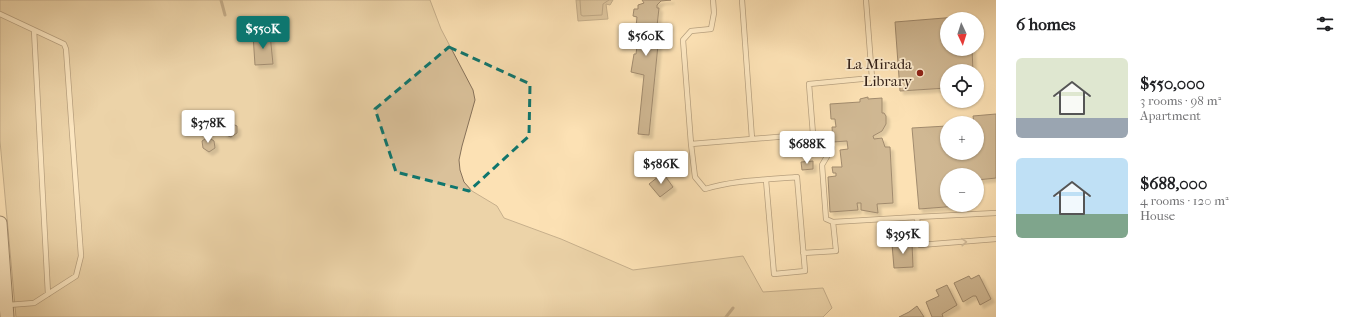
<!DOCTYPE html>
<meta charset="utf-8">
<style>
body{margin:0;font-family:"IM FELL French Canon",serif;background:#f2f2f2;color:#202124;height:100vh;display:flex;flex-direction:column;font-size:15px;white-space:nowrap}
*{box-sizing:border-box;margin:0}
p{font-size:13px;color:#757577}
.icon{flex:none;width:22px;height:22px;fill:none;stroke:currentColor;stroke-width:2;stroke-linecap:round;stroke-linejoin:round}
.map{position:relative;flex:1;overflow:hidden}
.panel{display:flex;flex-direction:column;background:#fff;width:360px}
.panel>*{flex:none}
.needle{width:26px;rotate:176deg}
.fabs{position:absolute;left:940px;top:12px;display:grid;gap:8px}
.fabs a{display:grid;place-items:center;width:44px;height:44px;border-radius:50%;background:#fff;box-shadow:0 1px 3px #0004;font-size:20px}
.price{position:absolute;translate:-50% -34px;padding:0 9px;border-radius:4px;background:#fff;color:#222;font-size:13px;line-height:26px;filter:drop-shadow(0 1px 2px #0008)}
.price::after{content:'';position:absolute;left:50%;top:24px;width:12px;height:9px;margin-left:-6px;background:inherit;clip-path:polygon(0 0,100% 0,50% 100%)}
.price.active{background:#0f766e;color:#fff}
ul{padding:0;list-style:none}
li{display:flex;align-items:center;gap:12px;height:100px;padding:0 20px}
li span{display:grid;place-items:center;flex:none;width:112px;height:80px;border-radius:6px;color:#555}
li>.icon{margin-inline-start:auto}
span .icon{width:48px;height:48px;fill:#fffc;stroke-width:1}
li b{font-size:17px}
h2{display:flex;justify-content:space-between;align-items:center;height:48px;padding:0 20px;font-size:17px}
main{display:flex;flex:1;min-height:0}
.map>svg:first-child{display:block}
.green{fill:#dac19a;stroke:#87725a}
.water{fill:#b8a07f;stroke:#836e56}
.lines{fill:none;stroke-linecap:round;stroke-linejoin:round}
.shore{stroke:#76614c;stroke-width:1}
.stream{stroke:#836e56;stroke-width:3}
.building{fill:#9c856a;stroke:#342219;filter:url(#shadow)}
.lane-casing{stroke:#665240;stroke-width:6}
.secondary-casing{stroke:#342219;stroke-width:15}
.lane{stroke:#fdecce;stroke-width:4.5}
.secondary{stroke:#fdecce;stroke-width:13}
.oneway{stroke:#a3917d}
.marked{fill:none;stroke:#0f766e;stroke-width:3;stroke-dasharray:8 5;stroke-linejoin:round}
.poi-dot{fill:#8f2418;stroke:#fdecce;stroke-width:1.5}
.labels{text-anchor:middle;stroke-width:3.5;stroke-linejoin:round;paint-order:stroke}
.poi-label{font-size:15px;fill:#342219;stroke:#fdecce;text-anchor:end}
</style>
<main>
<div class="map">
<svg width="996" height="317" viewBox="0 0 996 317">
<defs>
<filter id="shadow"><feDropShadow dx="3.5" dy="3.5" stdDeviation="1" flood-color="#0004"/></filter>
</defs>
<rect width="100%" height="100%" fill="#fce1b4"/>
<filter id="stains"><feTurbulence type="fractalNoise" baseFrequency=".005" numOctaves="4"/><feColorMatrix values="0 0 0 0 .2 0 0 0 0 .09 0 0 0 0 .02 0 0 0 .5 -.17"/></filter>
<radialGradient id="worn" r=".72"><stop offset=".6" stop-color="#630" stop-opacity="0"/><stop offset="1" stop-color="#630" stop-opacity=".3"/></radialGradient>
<!-- green -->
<path class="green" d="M0 0H430L441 29 473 90 475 100 462 146 459 160 460 170 464 182 472 191 497 206 504 218 561 239 633 270 743 256 763 292 823 288 832 308 823 317H16L0 141Z"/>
<!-- water -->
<path class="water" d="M576 0H613L610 5 606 4 608 19 578 21Z"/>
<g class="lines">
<!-- shore -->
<path class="shore" d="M580 0 581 15 583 16 602 15 603 4 609 0"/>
<!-- stream -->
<path class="stream" d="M221 0 225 15
M726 317 733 308"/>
</g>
<!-- building -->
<path class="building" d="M642 0H671L661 1 657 5V8H659L656 35H659L649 135 638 134 644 75 631 72 634 54H636L637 46H634L637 17 633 16 634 9H638V5L644 3Z
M969 16V19H947V49H972L973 71H947V88L900 91 895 22Z
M270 34 273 64 255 65 253 35Z
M868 97V99L882 98V113H884L886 116V124L882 131 873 136 874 139 882 138 885 147H890L893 203 877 204 878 213 861 210V203H857L858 210 830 212 828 177 836 176V173H833L832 167H842L840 150 848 149 847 141 833 142 832 127H836L835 119H831L830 104 860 102V99Z
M996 114V178L977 180V175H947V205L958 206 919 209 912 128 947 126V153H977V123H974L973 116Z
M230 123 237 126V133L231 137 224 134V127Z
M208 137 214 141 215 148 209 152 203 148 202 141Z
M813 161V169L802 170 801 162Z
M663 173 673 187 660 197 649 184Z
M912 243 913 267 894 268 892 244Z
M979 275 991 299 980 305 976 296H973L963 302 954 283 969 276 971 279Z
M947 285 957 305 942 314 943 317H932L926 302 939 296 936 290Z
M917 306 924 317H899L909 312Z"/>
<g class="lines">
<defs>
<path id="lane" d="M713 0 714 13 711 29 691 31 683 40 691 144 813 134 809 84 872 78 866 0
M742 0 752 139
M0 14 64 44 66 49 81 256 76 276 34 303 8 305
M34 30 48 294
M691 144 695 177 705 189C735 180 766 180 797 177L805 271 774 274 766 180
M832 148 822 165 826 219 833 222
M996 213 917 217 920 245 996 239
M803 253 836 251 833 222 917 217"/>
<path id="secondary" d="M0 223 7 317"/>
</defs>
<!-- lane casing -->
<use href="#lane" class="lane-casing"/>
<!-- secondary casing -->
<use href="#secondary" class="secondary-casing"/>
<!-- lane -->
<use href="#lane" class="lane"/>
<!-- secondary -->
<use href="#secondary" class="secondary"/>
</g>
<!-- one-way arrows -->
<defs><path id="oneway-chevron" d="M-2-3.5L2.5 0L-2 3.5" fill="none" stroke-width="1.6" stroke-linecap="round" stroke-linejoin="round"/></defs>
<use class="oneway" href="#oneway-chevron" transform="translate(964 242) rotate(-4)"/>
<!-- marked area -->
<path d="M0 0H996V317H0ZM449 47 530 84 529 136 469 191 396 172 375 109Z" fill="#fce1b4" fill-opacity=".55" fill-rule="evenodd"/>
<path class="marked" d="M449 47 530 84 529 136 469 191 396 172 375 109Z"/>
<!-- markers -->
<circle class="poi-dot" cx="920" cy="73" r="4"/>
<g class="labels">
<!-- poi labels -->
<g class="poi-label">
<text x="912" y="69">La Mirada<tspan x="912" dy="17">Library</tspan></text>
</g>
</g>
<rect width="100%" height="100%" filter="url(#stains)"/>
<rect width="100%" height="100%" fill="url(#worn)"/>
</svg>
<div class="fabs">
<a><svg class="needle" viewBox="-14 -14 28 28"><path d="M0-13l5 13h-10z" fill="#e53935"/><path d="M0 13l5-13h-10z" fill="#757577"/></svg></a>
<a><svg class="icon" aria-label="locate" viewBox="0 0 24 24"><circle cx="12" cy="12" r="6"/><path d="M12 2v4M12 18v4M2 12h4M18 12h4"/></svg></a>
<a>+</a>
<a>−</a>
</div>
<b class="price active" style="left:263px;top:50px">$550K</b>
<b class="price" style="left:646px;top:57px">$560K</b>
<b class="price" style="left:208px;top:144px">$378K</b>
<b class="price" style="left:807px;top:165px">$688K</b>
<b class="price" style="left:661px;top:185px">$586K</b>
<b class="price" style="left:903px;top:255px">$395K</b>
</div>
<section class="panel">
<h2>6 homes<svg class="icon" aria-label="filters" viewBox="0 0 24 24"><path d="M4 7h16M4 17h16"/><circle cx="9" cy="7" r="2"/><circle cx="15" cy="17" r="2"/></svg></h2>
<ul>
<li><span style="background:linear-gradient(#dfe7d0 75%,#9aa5b1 0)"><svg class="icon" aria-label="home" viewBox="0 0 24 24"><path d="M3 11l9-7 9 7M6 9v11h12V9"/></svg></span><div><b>$550,000</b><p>3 rooms · 98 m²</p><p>Apartment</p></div></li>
<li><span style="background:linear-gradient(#bfe0f5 70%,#7fa58c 0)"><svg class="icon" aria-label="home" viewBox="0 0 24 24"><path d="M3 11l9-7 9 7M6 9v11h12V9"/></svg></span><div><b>$688,000</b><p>4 rooms · 120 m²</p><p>House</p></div></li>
</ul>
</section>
</main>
